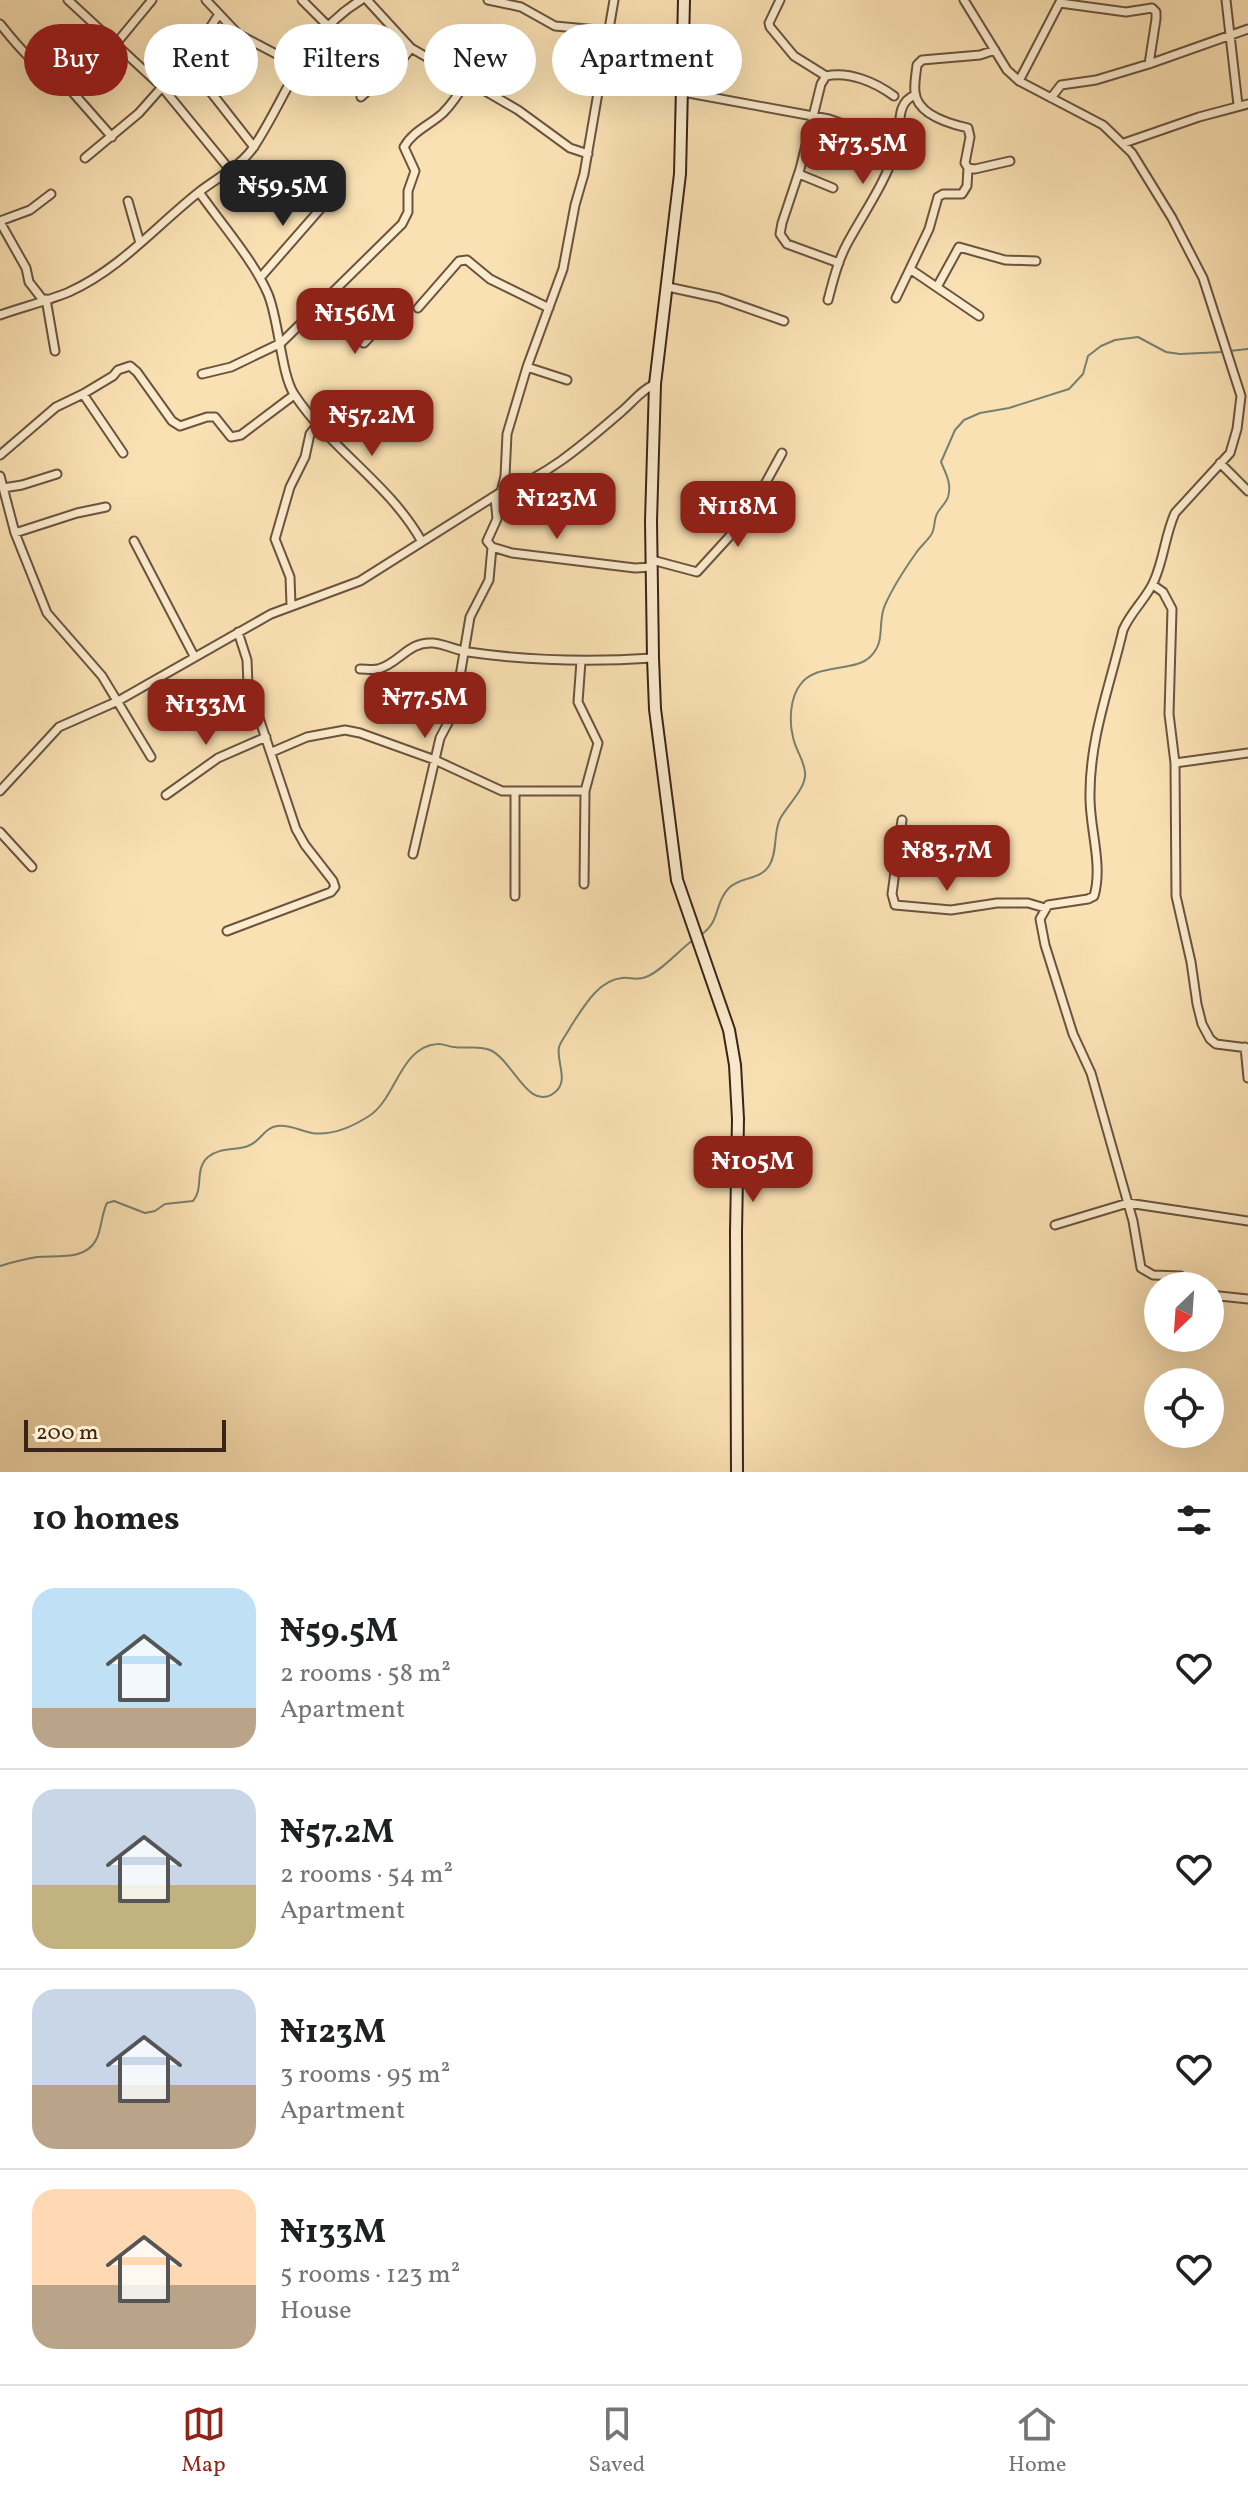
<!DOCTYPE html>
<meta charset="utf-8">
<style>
body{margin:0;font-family:Vollkorn,serif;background:#f6f6f6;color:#202124;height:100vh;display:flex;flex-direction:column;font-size:30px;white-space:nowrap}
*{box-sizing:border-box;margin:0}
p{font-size:26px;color:#757577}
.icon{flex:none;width:44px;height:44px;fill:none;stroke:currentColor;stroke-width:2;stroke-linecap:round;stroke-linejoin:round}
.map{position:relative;height:1472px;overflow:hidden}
.panel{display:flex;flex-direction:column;background:#fff;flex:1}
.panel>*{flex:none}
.guide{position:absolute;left:24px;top:24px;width:800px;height:72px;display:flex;gap:16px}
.needle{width:52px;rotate:205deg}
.controls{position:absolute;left:1144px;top:1272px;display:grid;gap:16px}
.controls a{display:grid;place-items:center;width:80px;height:80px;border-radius:50%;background:#fff;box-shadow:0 8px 32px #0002;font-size:40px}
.scale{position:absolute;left:24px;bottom:20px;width:202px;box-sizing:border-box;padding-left:8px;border:4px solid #3a2418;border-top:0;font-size:22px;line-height:28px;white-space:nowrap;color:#3a2418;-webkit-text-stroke:6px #fcecce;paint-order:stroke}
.price{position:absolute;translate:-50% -68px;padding:0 18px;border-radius:16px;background:#8f2418;color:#fff;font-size:26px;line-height:52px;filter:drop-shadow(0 2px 4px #0008)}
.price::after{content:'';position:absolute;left:50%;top:48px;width:24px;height:18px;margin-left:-12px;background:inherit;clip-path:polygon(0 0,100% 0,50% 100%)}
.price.on{background:#222;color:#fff}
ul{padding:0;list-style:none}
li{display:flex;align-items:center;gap:24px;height:200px;padding:0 32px}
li+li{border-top:2px solid #e0e0e0}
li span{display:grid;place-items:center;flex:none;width:224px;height:160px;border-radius:24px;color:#555}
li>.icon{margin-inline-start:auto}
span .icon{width:96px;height:96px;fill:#fffc;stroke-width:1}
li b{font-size:34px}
h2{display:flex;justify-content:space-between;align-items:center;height:96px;padding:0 32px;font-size:34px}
.pill{padding:0 28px;border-radius:36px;background:#fff;box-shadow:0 8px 32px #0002;font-size:28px;line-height:72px}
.pill.on{background:#8f2418;color:#fff}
.tab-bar{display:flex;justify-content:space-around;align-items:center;height:112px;border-top:2px solid #e0e0e0;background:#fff;font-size:22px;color:#757577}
.tab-bar a{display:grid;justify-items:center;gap:4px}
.tab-bar .on{color:#8f2418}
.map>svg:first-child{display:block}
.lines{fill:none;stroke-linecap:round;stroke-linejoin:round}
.stream{stroke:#768071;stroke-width:2}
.street-casing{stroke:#6a533f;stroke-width:11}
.secondary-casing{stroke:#3a2418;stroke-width:14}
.street{stroke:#fcecce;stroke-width:7}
.secondary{stroke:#fcecce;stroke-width:10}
</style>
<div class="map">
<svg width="1248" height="1472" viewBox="0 0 1248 1472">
<rect width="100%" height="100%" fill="#fae1b3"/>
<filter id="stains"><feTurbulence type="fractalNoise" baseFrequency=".0025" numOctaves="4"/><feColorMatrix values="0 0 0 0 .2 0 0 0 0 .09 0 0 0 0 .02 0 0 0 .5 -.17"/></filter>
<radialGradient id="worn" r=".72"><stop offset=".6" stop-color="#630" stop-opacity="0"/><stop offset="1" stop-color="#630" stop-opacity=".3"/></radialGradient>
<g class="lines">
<!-- stream -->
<path class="stream" d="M1229 351 1248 349
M702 934C721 920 714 904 728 889 740 876 759 881 769 866 778 852 773 833 780 819 787 805 807 788 805 772 804 760 795 749 793 737 789 722 790 698 800 685 816 662 855 673 871 656 886 641 877 623 885 605 893 587 904 570 916 553 920 547 927 541 931 535 936 528 933 519 938 512 941 507 946 503 948 497 952 484 946 474 941 462L955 430 964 420 980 413 1009 408 1069 389 1083 374 1088 356 1101 346 1115 340 1138 337 1166 352 1180 354 1223 352
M0 1266C13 1262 24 1259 37 1257 56 1255 85 1261 96 1240 102 1229 101 1215 107 1203L114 1201 145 1213 155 1211 165 1204 193 1201C204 1189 194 1169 208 1157 220 1147 234 1151 248 1146 260 1142 264 1128 277 1126 290 1124 300 1131 312 1133 333 1136 352 1127 369 1116 396 1099 400 1047 437 1044 443 1043 448 1047 454 1047 466 1049 479 1045 490 1050 513 1060 528 1112 554 1093 570 1081 556 1063 559 1047 561 1041 568 1032 571 1026 583 1008 598 980 622 978 631 977 636 981 646 977 663 970 678 951 693 940"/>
<defs>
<path id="street" d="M68 0 162 87 230 170
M206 0 238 34 297 65
M302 0 327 25
M367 0 411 48 518 110 570 148 588 154
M488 0 521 7 555 26 609 31
M780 0 769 23 770 27 794 56 826 76
M964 0 1007 70 1019 81 1103 125 1132 153 1172 218 1203 278 1241 396 1237 429 1230 453 1175 513C1165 535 1164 559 1154 581 1147 598 1131 611 1123 630 1110 686 1089 739 1090 798 1090 830 1103 865 1094 896L1088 899 1048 905 1040 919 1045 945 1073 1034 1091 1073 1133 1221 1141 1268 1153 1275 1181 1276 1188 1286
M1226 0 1238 105
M1060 3 1126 12 1152 8 1156 12V19L1149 64
M0 24C15 43 55 92 81 86L152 0
M191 47 208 31 219 14
M995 50 980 55 922 60 917 65C916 74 914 84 915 92 917 115 950 124 968 128L970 137 965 163 968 168 975 169 1010 161
M1019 81 1060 2
M68 87 112 137
M210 91 254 147
M683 92 829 119 874 135 899 141
M361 97 401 61 411 48
M1051 98 1061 85 1096 80 1149 64 1248 29
M1124 143 1199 117 1248 104
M85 158 139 113 162 87
M799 174 833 188
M199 192C220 222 254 261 268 294 279 320 281 374 294 394 330 449 390 484 422 542
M128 201 140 243
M0 221 30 210 51 194
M0 222 26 268 29 282 43 300
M839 263 787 244 780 234 782 223 800 169 821 84 826 76C849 71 875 82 894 96
M910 269 979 316
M260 278 329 199
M668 287 719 298 784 321
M937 287 959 247 1005 260 1036 261
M896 298 929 229 938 197 943 194H962L967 186 968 168
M46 299 55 351
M828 300C833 281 838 260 848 242 865 211 885 183 896 149 903 130 893 104 915 95
M322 302 356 339 364 343 391 314
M418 308 459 261 467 260 490 279 549 308
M0 315C23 307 47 301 69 292 120 269 156 226 199 192 218 177 242 166 255 145 289 93 304 34 361 0
M527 367 567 380
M202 374 231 367 281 343 402 224 408 212V191L415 171 404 147C413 131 430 125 443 113 453 103 460 92 467 80
M83 394 123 453
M0 455 56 407 83 394 113 376 118 370 130 366 137 372 172 421 180 426 207 417H215L231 437 241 435 294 395
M1220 463 1248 491
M0 476 15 533 47 613 102 676 151 757
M3 488 22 485 57 474
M501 492C546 478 586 442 621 412 633 402 641 390 655 384
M495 497 497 519 487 541 492 547 512 553 635 568 652 567
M15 533 77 513 106 507
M134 541 194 656
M652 560 697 572 739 526 757 490 765 484 782 453
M1153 585 1163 592 1172 609 1169 714 1175 763 1176 896 1191 962 1197 1004 1202 1024 1210 1039 1216 1044 1248 1048
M291 605 290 577 275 539 290 487 305 457 310 434 318 424
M581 661 578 702 598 743 585 791 584 884
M360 669C366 669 373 670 378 669 399 664 408 641 433 643 444 644 456 650 468 652 530 661 591 662 653 658
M272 752 307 737 345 730 360 733 435 760 502 791H585
M1175 763 1248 753
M0 791 59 727 118 701 271 614 360 581 501 492 505 476 507 434 527 367 563 269 575 205 584 174 614 0
M515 791V896
M166 795 218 758 266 737
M902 820 892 894 895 905 951 910 997 903H1028L1045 908
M0 832 32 867
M413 854 440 738 449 721 459 682 470 617 489 580 492 547
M227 931 331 892 335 887 333 881 305 845 296 829 248 685 247 660 238 632
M1245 1047 1248 1078
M1055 1225 1128 1203 1248 1221
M1210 1295 1248 1299"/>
<path id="secondary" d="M684 0 680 174 655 384 651 521 653 658 655 709 677 880 729 1030 735 1065 738 1119 736 1232 737 1472"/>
</defs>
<!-- street casing -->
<use href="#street" class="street-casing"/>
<!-- secondary casing -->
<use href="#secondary" class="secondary-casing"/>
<!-- street -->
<use href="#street" class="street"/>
<!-- secondary -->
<use href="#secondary" class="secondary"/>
</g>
<rect width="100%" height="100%" filter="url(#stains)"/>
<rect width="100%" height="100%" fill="url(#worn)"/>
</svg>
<div class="controls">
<a><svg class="needle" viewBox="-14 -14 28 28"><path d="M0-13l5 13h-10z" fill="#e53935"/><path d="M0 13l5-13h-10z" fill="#757577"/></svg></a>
<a><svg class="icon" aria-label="locate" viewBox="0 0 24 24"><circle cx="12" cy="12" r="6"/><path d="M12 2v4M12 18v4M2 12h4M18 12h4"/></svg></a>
</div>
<div class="scale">200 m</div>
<b class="price" style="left:863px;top:186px">₦73.5M</b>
<b class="price on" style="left:283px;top:228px">₦59.5M</b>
<b class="price" style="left:355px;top:356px">₦156M</b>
<b class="price" style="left:372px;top:458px">₦57.2M</b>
<b class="price" style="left:557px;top:541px">₦123M</b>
<b class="price" style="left:738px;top:549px">₦118M</b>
<b class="price" style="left:425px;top:740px">₦77.5M</b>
<b class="price" style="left:206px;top:747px">₦133M</b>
<b class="price" style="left:947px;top:893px">₦83.7M</b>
<b class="price" style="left:753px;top:1204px">₦105M</b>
<div class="guide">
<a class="pill on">Buy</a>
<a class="pill">Rent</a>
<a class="pill">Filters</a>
<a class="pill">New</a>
<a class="pill">Apartment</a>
</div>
</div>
<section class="panel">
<h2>10 homes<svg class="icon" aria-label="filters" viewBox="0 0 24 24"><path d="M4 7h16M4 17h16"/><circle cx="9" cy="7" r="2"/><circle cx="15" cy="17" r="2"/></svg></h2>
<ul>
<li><span style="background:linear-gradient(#bfe0f5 75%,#b9a48a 0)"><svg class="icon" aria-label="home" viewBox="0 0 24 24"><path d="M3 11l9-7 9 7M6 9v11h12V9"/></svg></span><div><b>₦59.5M</b><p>2 rooms · 58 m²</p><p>Apartment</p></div><svg class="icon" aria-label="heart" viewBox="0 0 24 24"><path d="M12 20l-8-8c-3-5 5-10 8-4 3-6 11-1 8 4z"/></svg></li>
<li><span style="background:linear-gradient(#c9d6e8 60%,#c2b280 0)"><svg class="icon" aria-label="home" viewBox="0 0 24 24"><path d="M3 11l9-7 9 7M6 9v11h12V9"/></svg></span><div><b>₦57.2M</b><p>2 rooms · 54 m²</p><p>Apartment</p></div><svg class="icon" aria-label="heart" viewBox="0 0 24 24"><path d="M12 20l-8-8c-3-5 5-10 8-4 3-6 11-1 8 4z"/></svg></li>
<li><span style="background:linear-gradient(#c9d6e8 60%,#b9a48a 0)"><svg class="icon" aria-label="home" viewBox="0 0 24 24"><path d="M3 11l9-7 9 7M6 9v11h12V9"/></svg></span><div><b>₦123M</b><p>3 rooms · 95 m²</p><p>Apartment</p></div><svg class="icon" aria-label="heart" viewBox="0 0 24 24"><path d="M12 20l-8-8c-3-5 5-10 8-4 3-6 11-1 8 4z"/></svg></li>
<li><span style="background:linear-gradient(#ffd9b3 60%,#b9a48a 0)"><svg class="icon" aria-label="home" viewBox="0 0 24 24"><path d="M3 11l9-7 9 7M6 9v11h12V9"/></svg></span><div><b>₦133M</b><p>5 rooms · 123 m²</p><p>House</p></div><svg class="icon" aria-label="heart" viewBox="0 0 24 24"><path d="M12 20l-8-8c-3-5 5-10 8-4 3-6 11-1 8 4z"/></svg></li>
</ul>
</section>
<nav class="tab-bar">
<a class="on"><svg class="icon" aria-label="map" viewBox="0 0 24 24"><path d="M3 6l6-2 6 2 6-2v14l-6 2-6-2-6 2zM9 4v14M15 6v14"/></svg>Map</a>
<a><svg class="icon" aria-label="saved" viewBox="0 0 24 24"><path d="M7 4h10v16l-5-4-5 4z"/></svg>Saved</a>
<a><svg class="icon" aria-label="home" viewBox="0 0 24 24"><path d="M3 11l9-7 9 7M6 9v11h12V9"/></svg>Home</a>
</nav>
